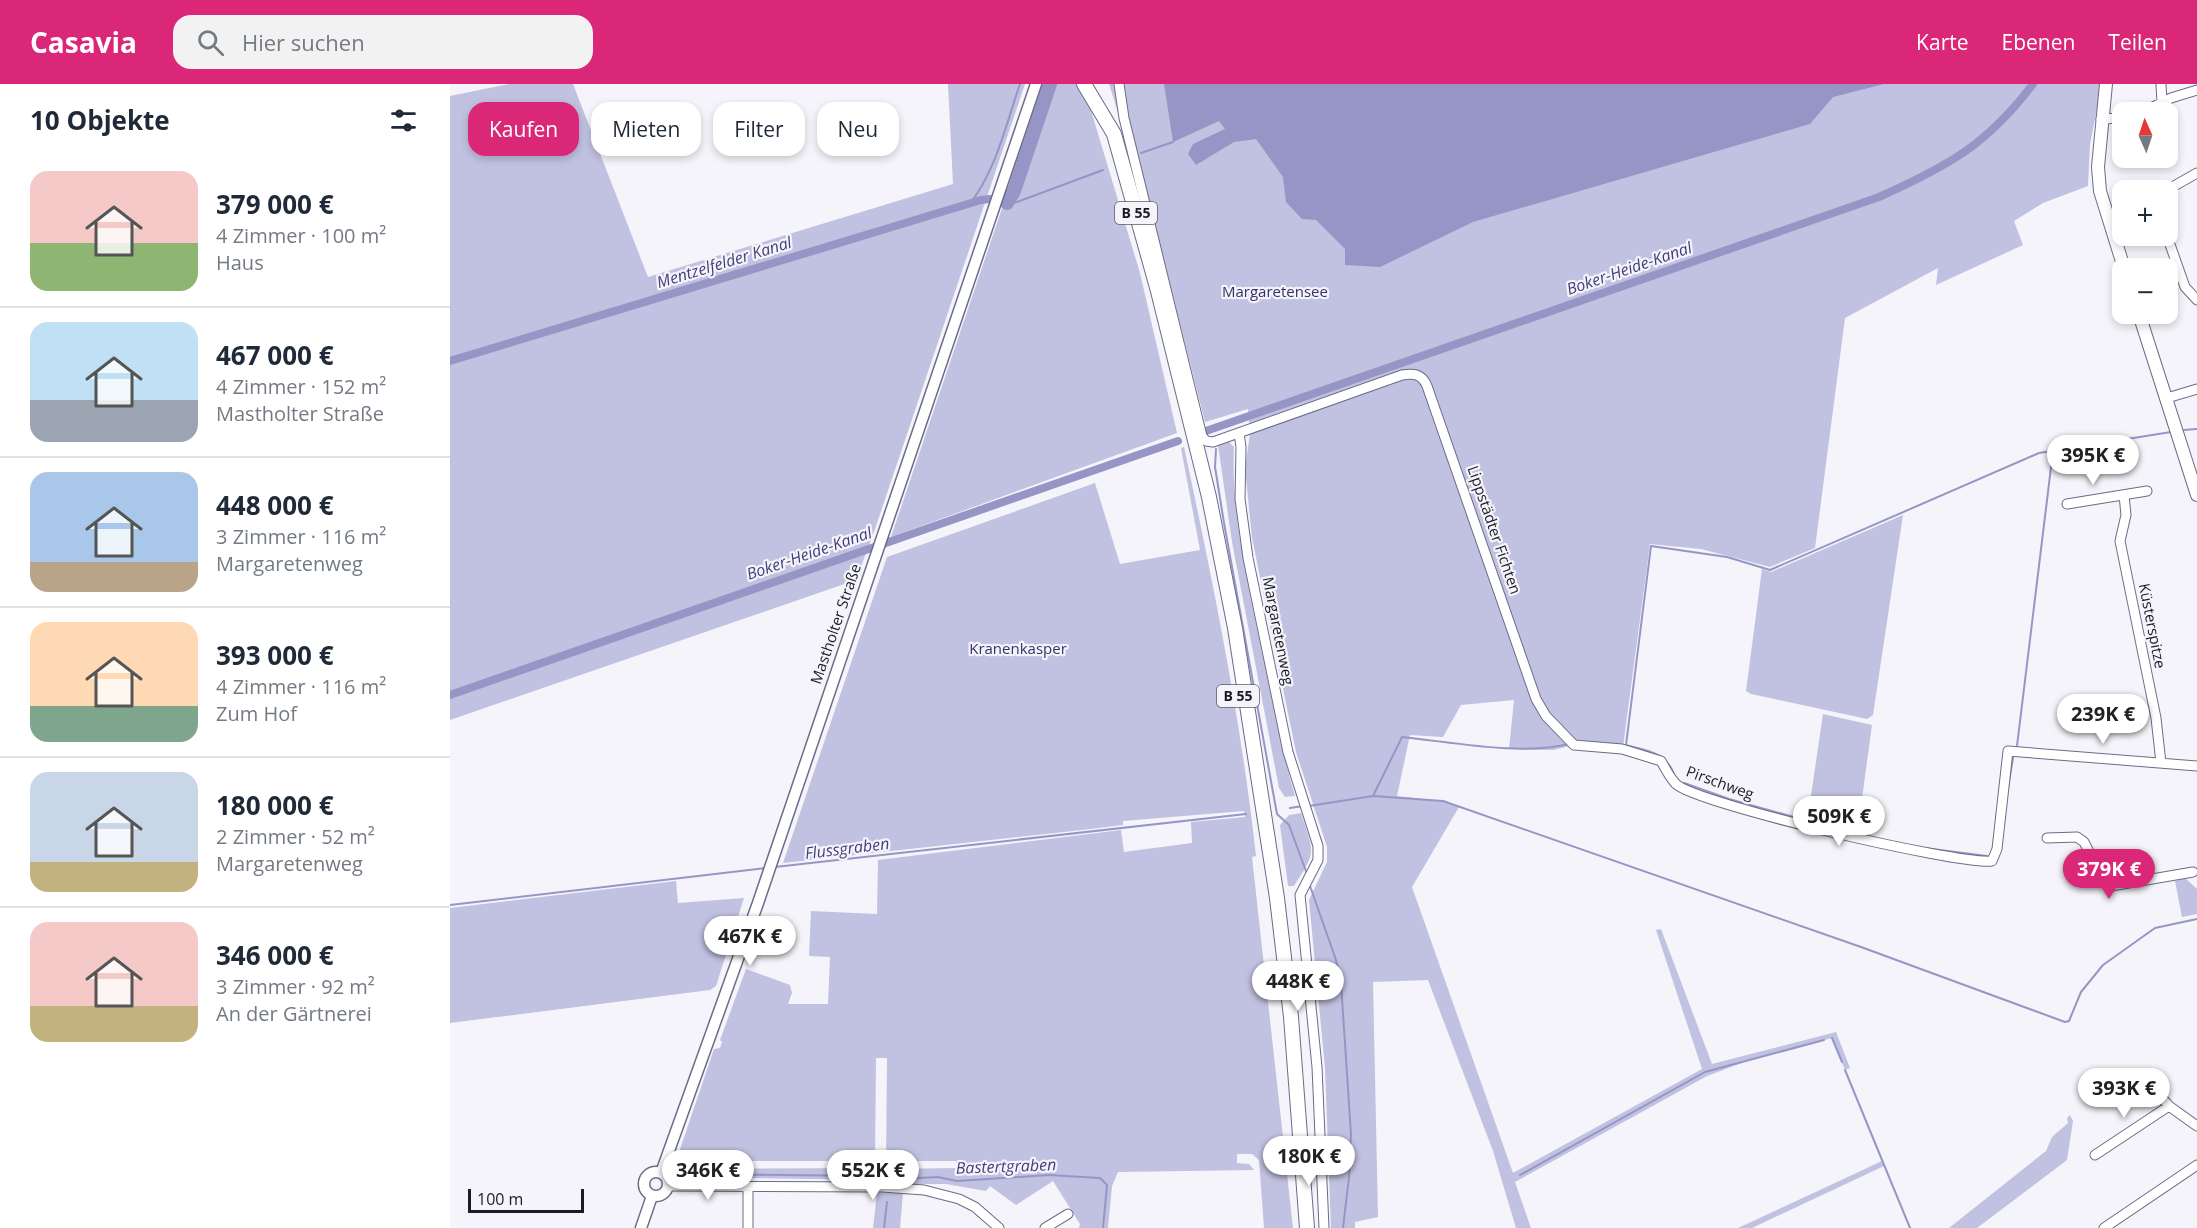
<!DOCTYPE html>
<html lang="de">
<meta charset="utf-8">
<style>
body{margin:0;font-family:"Open Sans",sans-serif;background:#f2f2f3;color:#1f2937;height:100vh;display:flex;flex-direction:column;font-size:22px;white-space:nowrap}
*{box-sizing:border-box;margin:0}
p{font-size:20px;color:#747a83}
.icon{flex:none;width:33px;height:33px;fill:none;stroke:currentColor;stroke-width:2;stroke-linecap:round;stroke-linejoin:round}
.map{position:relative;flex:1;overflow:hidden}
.side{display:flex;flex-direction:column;background:#fff;width:450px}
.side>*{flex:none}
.banner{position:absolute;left:18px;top:18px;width:570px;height:54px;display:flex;gap:12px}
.needle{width:39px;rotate:357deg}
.fabs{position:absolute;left:1662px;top:18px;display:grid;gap:12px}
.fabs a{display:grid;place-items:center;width:66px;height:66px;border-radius:12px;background:#fff;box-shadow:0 3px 9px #0003;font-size:30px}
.scale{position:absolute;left:18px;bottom:15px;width:116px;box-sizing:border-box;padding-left:6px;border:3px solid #1b1a26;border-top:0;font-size:16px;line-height:21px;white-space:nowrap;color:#1b1a26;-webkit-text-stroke:4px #f4f4fa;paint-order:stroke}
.price{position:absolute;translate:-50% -51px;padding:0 14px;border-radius:21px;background:#fff;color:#222;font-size:20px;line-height:39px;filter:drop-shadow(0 2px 3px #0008)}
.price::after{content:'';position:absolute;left:50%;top:36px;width:18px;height:14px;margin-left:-9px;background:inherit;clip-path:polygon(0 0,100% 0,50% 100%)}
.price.selected{background:#db2777;color:#fff}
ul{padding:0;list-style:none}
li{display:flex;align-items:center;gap:18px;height:150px;padding:0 30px}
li+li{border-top:2px solid #e0e1e3}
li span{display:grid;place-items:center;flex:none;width:168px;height:120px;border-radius:18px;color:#555}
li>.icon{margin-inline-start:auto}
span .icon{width:72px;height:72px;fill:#fffc;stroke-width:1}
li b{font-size:26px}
h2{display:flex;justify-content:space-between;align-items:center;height:72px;padding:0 30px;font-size:26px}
.tag{padding:0 21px;border-radius:18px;background:#fff;box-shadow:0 3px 9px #0003;font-size:21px;line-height:54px}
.tag.selected{background:#db2777;color:#fff}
header{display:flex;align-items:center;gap:36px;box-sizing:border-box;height:84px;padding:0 30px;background:#db2777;color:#fff}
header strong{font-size:28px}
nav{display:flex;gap:33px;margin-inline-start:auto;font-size:21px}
.search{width:420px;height:54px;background:#f2f2f3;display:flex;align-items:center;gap:15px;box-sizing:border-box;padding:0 21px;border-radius:18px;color:#747a83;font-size:22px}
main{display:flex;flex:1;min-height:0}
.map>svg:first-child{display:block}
.green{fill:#c1c1e1}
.water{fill:#9795c5}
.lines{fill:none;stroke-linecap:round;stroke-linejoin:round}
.stream{stroke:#9795c5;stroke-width:2}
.canal{stroke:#9795c5;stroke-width:8}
.river{stroke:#9795c5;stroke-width:14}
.minor-casing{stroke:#6c6b88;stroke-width:11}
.tertiary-casing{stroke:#6c6b88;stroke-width:13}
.secondary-casing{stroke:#6c6b88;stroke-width:14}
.primary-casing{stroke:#6c6b88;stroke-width:16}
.minor{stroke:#fff;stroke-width:9}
.tertiary{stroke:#fff;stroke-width:10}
.secondary{stroke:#fff;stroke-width:12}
.primary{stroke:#fff;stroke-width:14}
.labels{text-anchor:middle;stroke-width:4.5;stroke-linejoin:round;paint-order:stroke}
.shield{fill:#f4f4fa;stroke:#5c5b66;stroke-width:1.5}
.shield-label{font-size:14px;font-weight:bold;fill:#1b1a26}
.park-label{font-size:15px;fill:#38306b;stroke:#f4f4fa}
.street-label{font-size:15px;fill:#1b1a26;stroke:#f4f4fa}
.water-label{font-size:16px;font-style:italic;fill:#443d7a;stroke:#f4f4fa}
</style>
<header>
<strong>Casavia</strong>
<div class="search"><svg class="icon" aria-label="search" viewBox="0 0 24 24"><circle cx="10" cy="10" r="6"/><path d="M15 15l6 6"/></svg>Hier suchen</div>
<nav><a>Karte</a><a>Ebenen</a><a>Teilen</a></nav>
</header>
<main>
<section class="side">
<h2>10 Objekte<svg class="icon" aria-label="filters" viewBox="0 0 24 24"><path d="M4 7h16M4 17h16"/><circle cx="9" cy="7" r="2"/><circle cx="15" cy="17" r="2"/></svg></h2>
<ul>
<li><span style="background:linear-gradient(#f6c9c9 60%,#8fb573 0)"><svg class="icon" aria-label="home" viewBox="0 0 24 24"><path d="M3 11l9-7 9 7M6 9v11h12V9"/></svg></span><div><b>379 000 €</b><p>4 Zimmer · 100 m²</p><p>Haus</p></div></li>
<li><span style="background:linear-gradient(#bfe0f5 65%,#9aa5b1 0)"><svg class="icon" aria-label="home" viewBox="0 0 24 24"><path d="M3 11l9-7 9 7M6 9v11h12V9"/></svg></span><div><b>467 000 €</b><p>4 Zimmer · 152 m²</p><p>Mastholter Straße</p></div></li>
<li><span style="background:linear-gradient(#a9c7e8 75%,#b9a48a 0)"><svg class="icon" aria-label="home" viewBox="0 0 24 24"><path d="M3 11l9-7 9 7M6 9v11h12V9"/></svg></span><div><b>448 000 €</b><p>3 Zimmer · 116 m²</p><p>Margaretenweg</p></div></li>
<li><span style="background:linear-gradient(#ffd9b3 70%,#7fa58c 0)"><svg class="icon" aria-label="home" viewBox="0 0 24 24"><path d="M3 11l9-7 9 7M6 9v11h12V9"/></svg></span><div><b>393 000 €</b><p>4 Zimmer · 116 m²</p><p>Zum Hof</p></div></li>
<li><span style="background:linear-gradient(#c9d6e8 75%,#c2b280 0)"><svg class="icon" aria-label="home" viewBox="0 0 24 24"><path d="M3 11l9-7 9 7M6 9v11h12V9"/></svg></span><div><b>180 000 €</b><p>2 Zimmer · 52 m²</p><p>Margaretenweg</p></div></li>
<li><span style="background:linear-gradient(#f6c9c9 70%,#c2b280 0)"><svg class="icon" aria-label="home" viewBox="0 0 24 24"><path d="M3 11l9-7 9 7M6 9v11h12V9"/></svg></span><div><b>346 000 €</b><p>3 Zimmer · 92 m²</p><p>An der Gärtnerei</p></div></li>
</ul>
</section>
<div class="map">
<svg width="1747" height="1144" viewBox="0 0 1747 1144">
<rect width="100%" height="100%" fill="#f4f4fa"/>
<!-- green -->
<path class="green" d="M59 0H123L198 193 503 100 498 0H575L424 448 406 496 0 636V12Z
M594 0H633L690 189 727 349 441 453Z
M659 0H1652L1640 60 1638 102 1593 119 1564 137 1573 161 1486 201 1488 184 1395 234 1365 464 1320 483 1251 465 1200 460 1173 663 1128 660 1103 666 1059 665 1064 616 1011 621 993 653 960 651 947 712 993 717 1009 723 962 803 1063 1089 1252 985 1206 846 1211 845 1262 980 1386 948 1400 984 1395 986 1382 954 1302 975 1257 992 1065 1098 1081 1144H1066L1043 1067 978 896 923 898 928 1133 905 1138V1144H881L875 984 859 816 877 778V763L846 668 802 454 795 384 800 350 798 325 755 338 686 66 670 35Z
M779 358 784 363C781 425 795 485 807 545 819 601 829 657 845 712L835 713 829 704 782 458 768 361Z
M734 363C763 498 791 635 806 772L802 773 843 1144H814L809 1076 802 1070H787V1079L799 1080 804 1086 668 1088 662 1102 658 1144H629L630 1140 603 1097 566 1121 540 1102 536 1107 496 1100H445L441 1097 444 1085 506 1084V1077H436L437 974H426L425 1077H226L264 965 270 964 272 958 270 956 296 885 340 901 342 909 338 920H378L380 873 359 872 361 827 427 830 428 776 671 746 674 768 742 759 741 738 795 733 794 727 673 737V741L641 745 333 779 437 473 645 399 670 480 750 466 731 364Z
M1453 431 1423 631 1417 635 1301 610 1296 607 1312 485 1321 488Z
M1373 630 1422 641 1408 744 1358 732Z
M851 729C864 769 867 767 844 802H838L830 741 839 731Z
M1735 794 1747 805V830L1732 833 1725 797Z
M226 797 228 819 294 814 266 902 260 906 0 939V824Z
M1620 1031 1623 1037 1617 1076 1527 1144H1499L1596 1067 1602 1053 1618 1039 1617 1034Z
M1432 1077 1434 1082 1302 1144H1288Z
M425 1084V1094L422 1096 226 1093V1085Z
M427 1109H453L450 1144H423Z"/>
<!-- water -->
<path class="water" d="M714 0H1434L1383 13 1360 40 1023 138 930 183 895 181V165L866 136 852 135 836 118 833 93 806 55 784 58 746 81 738 70 743 60 775 45 769 37 723 58Z"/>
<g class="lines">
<!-- stream -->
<path class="stream" d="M691 69 723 58
M557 119 567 118 653 86
M519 121C546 87 556 40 570 0
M1734 346 1747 345
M766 365 765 383 774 439 827 730 839 741 857 790
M1175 661C1199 667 1216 668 1225 692
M1176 661 1201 462 1277 473 1320 486 1589 369 1721 348
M1567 662 1603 367
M1234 699 1279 715 1387 745
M1558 704 1563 674
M923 712 952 653C1003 658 1070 672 1119 660
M859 722 923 712 993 717 1411 863 1615 938 1619 937 1631 908 1653 881 1705 844 1747 835
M840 724 853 722
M1474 764 1537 772
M325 783 796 730
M859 799 886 876 891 899 901 1050 899 1093 893 1144
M0 821 317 784
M1382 954 1392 978
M1395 986 1460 1144
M230 1090 422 1092 447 1095 488 1093 507 1097 599 1091 650 1094 657 1101 653 1144
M1070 1091 1255 988 1374 956
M434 1144 437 1118"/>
<!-- canal -->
<path class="canal" d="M0 277 531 116 540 115 557 119
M756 347 1429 113C1498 82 1537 61 1583 0
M0 611 728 357"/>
<!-- river -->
<path class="river" d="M557 119 564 107 600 0"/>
<defs>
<path id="minor" d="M669 0 674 34 752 352 756 357 763 358 952 291C964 289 972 290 977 302L1086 615 1096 632 1124 661 1172 665 1211 677C1215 684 1220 694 1226 700 1247 720 1508 781 1542 777L1547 765 1558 667 1747 682
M1711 0 1712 19
M1693 28 1721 14 1747 6
M1651 35 1672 34
M1717 106 1747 89
M1717 152 1735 203 1747 216
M1717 314 1747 305
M789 349 791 363 790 415 798 474 838 668 868 762V776L850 811 867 983 874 1144
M1674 411 1676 431 1670 457 1706 634 1711 679
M1617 420 1697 407
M1597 754 1627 753 1634 758 1655 799 1661 802 1743 788
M1696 996 1719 1022 1747 1042
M1645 1071 1719 1022
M219 1102 432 1103 474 1106 509 1115 525 1123 549 1144
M298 1103V1144
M595 1144 618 1130
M1654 1144 1747 1081"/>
<path id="tertiary" d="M194 1100a12 12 0 1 1 24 0a12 12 0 1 1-24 0Z
M211 1089 308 819 586 0
M191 1144 202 1112"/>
<path id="secondary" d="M1656 0 1648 83 1650 107 1674 184
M1689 230 1747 411"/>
<path id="primary" d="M634 0 664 50 708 207 759 413 785 544 827 814 841 933 857 1144"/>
</defs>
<!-- minor casing -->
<use href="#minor" class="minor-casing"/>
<!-- tertiary casing -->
<use href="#tertiary" class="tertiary-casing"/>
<!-- secondary casing -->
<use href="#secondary" class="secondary-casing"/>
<!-- primary casing -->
<use href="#primary" class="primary-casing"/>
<!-- minor -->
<use href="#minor" class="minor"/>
<!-- tertiary -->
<use href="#tertiary" class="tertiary"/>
<!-- secondary -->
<use href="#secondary" class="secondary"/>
<!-- primary -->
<use href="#primary" class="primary"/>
</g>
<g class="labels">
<!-- shield labels -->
<g class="shield">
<rect x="665" y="118" width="42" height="22" rx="4.5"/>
<rect x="767" y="601" width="42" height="22" rx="4.5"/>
</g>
<g class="shield-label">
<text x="686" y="134">B 55</text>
<text x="788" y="617">B 55</text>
</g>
<!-- park labels -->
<g class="park-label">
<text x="825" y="213">Margaretensee</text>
<text x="568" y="570">Kranenkasper</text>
</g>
<!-- street labels -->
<g class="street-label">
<text transform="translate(1044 446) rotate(71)" y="5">Lippstädter Fichten</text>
<text transform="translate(386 540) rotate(-71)" y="5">Mastholter Straße</text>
<text transform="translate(1702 542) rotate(79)" y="5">Küsterspitze</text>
<text transform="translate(828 547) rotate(79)" y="5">Margaretenweg</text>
<text transform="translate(1270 699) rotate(20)" y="5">Pirschweg</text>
</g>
<!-- water labels -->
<g class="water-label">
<text transform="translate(274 178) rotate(-17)" y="6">Mentzelfelder Kanal</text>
<text transform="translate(1179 184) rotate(-19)" y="6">Boker-Heide-Kanal</text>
<text transform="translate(359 469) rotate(-19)" y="6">Boker-Heide-Kanal</text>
<text transform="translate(397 764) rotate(-7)" y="6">Flussgraben</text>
<text transform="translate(556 1082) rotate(-2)" y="6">Bastertgraben</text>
</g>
</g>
</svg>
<div class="fabs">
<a><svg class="needle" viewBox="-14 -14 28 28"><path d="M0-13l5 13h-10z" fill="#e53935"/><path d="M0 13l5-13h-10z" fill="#747a83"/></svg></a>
<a>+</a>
<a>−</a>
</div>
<div class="scale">100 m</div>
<b class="price" style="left:1643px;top:402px">395K €</b>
<b class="price" style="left:1653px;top:661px">239K €</b>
<b class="price" style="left:1389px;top:763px">509K €</b>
<b class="price selected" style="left:1659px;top:816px">379K €</b>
<b class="price" style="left:300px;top:883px">467K €</b>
<b class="price" style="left:848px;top:928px">448K €</b>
<b class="price" style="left:1674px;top:1035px">393K €</b>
<b class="price" style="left:859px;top:1103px">180K €</b>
<b class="price" style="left:258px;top:1117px">346K €</b>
<b class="price" style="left:423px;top:1117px">552K €</b>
<div class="banner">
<a class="tag selected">Kaufen</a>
<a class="tag">Mieten</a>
<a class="tag">Filter</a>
<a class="tag">Neu</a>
</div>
</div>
</main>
